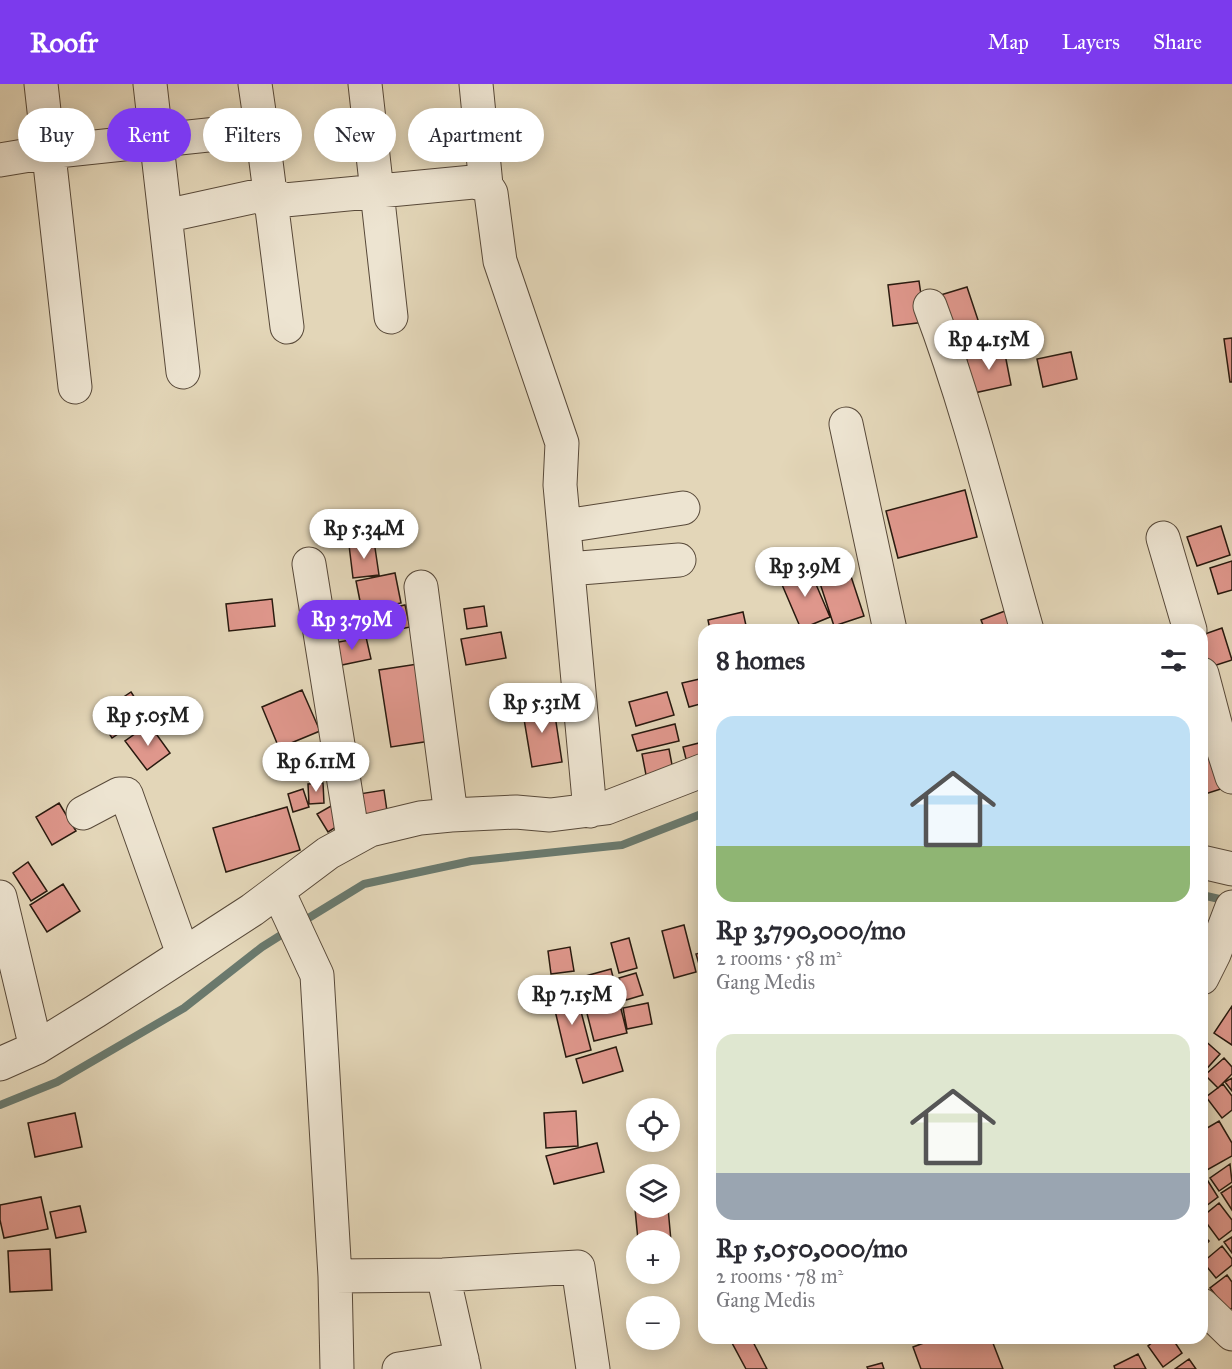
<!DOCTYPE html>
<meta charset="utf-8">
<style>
body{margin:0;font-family:"IM FELL Great Primer",serif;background:#f2f2f3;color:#2b2b33;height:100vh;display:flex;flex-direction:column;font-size:22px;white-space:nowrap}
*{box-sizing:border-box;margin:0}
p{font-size:20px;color:#7c7c81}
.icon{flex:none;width:33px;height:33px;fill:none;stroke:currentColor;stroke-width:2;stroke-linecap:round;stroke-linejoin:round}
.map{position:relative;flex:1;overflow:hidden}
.panel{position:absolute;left:698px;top:540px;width:510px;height:720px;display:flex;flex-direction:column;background:#fff;border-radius:18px;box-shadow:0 3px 15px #0003}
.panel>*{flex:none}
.banner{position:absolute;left:18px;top:24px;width:570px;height:54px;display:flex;gap:12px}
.controls{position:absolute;left:626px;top:1014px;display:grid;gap:12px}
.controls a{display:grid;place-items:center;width:54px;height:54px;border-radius:50%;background:#fff;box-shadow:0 3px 15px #0003;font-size:30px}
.price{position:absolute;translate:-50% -51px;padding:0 14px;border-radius:21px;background:#fff;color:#222;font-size:20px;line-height:39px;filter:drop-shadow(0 2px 3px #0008)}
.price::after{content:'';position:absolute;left:50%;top:36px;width:18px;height:14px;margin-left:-9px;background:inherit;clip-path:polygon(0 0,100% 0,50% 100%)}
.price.current{background:#7c3aed;color:#fff}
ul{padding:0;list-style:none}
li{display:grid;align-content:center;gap:12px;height:318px;padding:0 18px}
li span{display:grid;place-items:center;height:186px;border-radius:18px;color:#555}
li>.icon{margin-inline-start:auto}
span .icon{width:108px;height:108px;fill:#fffc;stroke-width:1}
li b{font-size:26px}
h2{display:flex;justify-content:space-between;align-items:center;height:72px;padding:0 18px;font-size:26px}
.pill{padding:0 21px;border-radius:27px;background:#fff;box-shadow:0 3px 15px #0003;font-size:21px;line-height:54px}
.pill.current{background:#7c3aed;color:#fff}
header{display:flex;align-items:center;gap:36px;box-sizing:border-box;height:84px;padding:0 30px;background:#7c3aed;color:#fff}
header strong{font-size:28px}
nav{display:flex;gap:33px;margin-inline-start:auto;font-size:21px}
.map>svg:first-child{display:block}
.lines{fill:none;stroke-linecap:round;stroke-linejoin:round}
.stream{stroke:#6a796d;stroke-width:8}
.building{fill:#df978c;stroke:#291a0f;stroke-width:1.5}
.minor-casing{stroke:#584939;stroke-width:35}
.minor{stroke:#ede4d1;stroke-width:33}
</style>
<header>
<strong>Roofr</strong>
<nav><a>Map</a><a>Layers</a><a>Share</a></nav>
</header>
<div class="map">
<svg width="1232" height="1285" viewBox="0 0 1232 1285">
<rect width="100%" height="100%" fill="#e3d6b8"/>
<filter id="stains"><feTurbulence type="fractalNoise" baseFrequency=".00333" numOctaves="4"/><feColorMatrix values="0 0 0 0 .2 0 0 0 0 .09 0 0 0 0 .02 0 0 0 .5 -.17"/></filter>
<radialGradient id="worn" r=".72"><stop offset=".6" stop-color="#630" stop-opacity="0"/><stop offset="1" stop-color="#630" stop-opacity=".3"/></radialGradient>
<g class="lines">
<!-- stream -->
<path class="stream" d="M1202 811 1228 817
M302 838 364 800 471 777 622 761 704 729
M0 1021 57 998 184 924 262 863 289 846"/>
</g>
<!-- building -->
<path class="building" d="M919 197 925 238 893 242 888 201Z
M967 203 980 242 947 253 934 213Z
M1232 254V298H1230L1224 255Z
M1004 265 1011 301 974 309 966 273Z
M1071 268 1077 295 1043 303 1037 275Z
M965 406 977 453 898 474 886 427Z
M1221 442 1230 471 1197 482 1187 453Z
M374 457 379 491 353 494 349 461Z
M844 471 864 532 834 542 814 481Z
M1232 477V506L1218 510 1210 484Z
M809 484 830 533 801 545 780 496Z
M395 489 401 519 362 527 356 497Z
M272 515 275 542 229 547 226 520Z
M405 521 410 543 372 551 368 529Z
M484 522 487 542 467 545 464 525Z
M1013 524 1021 546H985L981 536Z
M743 528 747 546H710L708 536Z
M1222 544 1232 576 1207 584 1202 567V551Z
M501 548 506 574 466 581 461 555Z
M366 553 371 575 337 582 333 559Z
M424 579 437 656 391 663 379 586Z
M704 594V619L689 623 682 599Z
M302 606 320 647 279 664 262 623Z
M131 608 146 631 112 654 97 631Z
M667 608 674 631 636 642 629 618Z
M553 618 562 678 532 683 522 623Z
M149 640 170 669 147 686 125 657Z
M675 640 679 657 637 667 632 651Z
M699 659 704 676 688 683 683 663Z
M1213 660 1227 703 1202 711V664Z
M669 665 673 686 646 691 642 670Z
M323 699 324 719 309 720 308 700Z
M303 705 309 723 293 728 288 710Z
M384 706 388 734 363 738 359 710Z
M59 719 76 747 52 761 36 733Z
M331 722 341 740 328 748 317 730Z
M287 723 300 766 226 788 213 744Z
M28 778 47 807 31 817 13 789Z
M63 800 80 827 47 848 30 821Z
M684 841 696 888 674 894 662 847Z
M629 854 637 884 619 889 611 859Z
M570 863 574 887 551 890 548 867Z
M704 868V897L696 870Z
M611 885 627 949 594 957 578 894Z
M636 889 643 911 626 916 619 894Z
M577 912 591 966 566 973 553 918Z
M648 919 652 940 627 945 623 924Z
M1232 922V961L1214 949Z
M1202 954 1220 970 1202 990Z
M616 963 623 987 583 999 576 975Z
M1224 974 1232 983V990L1218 1004 1205 991Z
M1232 994V1007L1225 998Z
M1223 1000 1232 1012V1026L1222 1034 1206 1013Z
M576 1027 578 1062 546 1064 544 1029Z
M75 1029 82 1063 35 1073 28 1039Z
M1219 1037 1232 1059V1072L1207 1086 1202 1077V1047Z
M597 1059 604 1088 554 1100 546 1072Z
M1230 1080 1232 1098 1219 1107 1210 1094Z
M1206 1094 1218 1113 1202 1125V1097Z
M1232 1102V1126L1221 1109Z
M41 1113 48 1145 4 1154 0 1136V1121Z
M1219 1119 1232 1136V1146L1219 1156 1202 1133Z
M80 1122 86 1148 56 1154 50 1128Z
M668 1124 671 1157 638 1156 635 1125Z
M1202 1150 1209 1157 1202 1165Z
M1232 1153V1169L1224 1158Z
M1222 1162 1232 1175V1181L1216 1194 1203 1178Z
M50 1165 52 1206 10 1208 8 1167Z
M1227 1191 1232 1198V1224L1228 1227 1210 1204Z
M738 1254H751L767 1285H746L731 1257Z
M937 1254H991L1003 1285H921L913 1263Z
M1158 1254H1172L1182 1269 1163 1283 1148 1262Z
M1138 1270 1146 1285H1115L1114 1282Z
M1189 1275 1196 1285H1175Z
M882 1279 884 1285H868L867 1283Z"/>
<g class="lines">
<defs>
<path id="minor" d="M41 0 75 303
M150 0 183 288
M255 0 264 62
M365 0 391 233
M476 0 486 101
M0 76 48 68 236 48 253 52 264 62 270 109 285 116 473 98 486 101 491 109 500 177 562 359 560 401 590 727
M165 132 270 109 287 243
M930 222C970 328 996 437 1027 546
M846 340 890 546
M565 442 683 424
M1163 454 1190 546
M309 480 353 754
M568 485 679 476
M421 503 451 731
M1202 590 1216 643 1232 693
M83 729 119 710H126L183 870
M1202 778 1232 785
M278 807 317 891 335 1192 337 1285
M0 813 36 964
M1202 894 1214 870 1232 823
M0 980 36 964 96 927 252 826 328 769 370 746 420 734 451 731 516 728 550 731 606 724 704 686
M443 1191 464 1285
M335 1192 443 1191 578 1183 593 1285
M1202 1221 1232 1250
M399 1285 462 1275"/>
</defs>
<!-- minor casing -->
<use href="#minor" class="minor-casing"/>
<!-- minor -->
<use href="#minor" class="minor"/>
</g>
<rect width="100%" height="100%" filter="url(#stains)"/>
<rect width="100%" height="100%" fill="url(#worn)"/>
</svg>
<div class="controls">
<a><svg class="icon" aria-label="locate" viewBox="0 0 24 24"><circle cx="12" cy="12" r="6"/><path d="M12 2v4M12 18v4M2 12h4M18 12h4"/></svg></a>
<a><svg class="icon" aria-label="layers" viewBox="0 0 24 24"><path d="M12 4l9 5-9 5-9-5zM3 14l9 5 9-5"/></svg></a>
<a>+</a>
<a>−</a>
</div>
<b class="price" style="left:989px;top:287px">Rp 4.15M</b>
<b class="price" style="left:364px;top:476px">Rp 5.34M</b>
<b class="price" style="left:805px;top:514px">Rp 3.9M</b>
<b class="price current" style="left:352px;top:567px">Rp 3.79M</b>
<b class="price" style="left:542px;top:650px">Rp 5.31M</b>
<b class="price" style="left:148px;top:663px">Rp 5.05M</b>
<b class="price" style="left:316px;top:709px">Rp 6.11M</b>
<b class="price" style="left:572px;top:942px">Rp 7.15M</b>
<div class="banner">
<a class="pill">Buy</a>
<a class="pill current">Rent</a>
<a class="pill">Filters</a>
<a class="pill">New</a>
<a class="pill">Apartment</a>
</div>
<section class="panel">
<h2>8 homes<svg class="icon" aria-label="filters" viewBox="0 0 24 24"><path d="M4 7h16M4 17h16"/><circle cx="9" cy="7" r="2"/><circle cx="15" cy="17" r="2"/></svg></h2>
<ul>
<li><span style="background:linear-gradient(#bfe0f5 70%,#8fb573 0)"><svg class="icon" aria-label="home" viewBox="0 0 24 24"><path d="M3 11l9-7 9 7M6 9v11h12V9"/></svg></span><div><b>Rp 3,790,000/mo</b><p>2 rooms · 58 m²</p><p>Gang Medis</p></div></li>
<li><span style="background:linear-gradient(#dfe7d0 75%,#9aa5b1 0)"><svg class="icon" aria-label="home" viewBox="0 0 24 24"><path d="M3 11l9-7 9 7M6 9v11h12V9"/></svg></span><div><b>Rp 5,050,000/mo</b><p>2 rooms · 78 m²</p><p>Gang Medis</p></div></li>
</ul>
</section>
</div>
